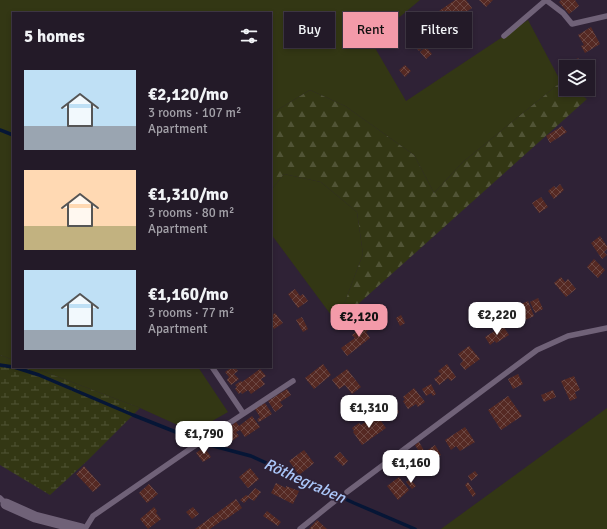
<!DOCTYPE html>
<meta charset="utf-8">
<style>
body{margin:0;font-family:Signika,sans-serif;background:#2f2734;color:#f1f3f6;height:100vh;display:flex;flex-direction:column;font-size:15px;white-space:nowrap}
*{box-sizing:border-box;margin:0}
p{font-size:13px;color:#a3a1a8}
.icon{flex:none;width:22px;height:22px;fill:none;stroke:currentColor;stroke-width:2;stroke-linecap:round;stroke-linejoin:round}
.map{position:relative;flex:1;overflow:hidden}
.side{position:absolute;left:12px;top:12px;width:260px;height:356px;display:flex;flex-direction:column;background:#231a28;border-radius:0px;box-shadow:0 2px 6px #0003,0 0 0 1px #403845}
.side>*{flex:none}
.banner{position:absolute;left:284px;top:12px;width:263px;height:36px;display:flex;gap:8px}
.fabs{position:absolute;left:559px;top:60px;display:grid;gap:8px}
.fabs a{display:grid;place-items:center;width:36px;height:36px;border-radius:0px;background:#231a28;box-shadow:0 2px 6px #0003,0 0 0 1px #403845;font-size:20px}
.price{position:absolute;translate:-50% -34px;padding:0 9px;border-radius:8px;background:#fff;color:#222;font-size:13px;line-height:26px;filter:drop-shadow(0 1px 2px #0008)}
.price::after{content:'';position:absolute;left:50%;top:24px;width:12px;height:9px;margin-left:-6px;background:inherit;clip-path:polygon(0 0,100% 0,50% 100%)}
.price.current{background:#f39aa9;color:#111}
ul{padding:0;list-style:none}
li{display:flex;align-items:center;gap:12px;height:100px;padding:0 12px}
li span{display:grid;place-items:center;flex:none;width:112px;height:80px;border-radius:0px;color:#555}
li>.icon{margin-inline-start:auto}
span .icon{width:48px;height:48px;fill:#fffc;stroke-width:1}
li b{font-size:17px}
h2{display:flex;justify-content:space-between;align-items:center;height:48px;padding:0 12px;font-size:17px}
.chip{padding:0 14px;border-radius:0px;background:#231a28;box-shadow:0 2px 6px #0003,0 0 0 1px #403845;font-size:14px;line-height:36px}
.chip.current{background:#f39aa9;color:#111}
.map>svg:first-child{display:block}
.green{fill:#333714}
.forest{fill:url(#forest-firs)}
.wetland{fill:url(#wetland-marsh)}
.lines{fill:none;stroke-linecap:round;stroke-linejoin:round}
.stream{stroke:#061636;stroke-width:3.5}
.building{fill:url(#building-cross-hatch)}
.lane{stroke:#706278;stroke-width:5.5}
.street{stroke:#706278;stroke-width:11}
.labels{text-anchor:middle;stroke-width:3.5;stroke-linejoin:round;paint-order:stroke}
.water-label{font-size:16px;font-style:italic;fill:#abc7fa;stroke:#2f2236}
</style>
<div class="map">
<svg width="607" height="529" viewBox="0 0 607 529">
<defs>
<pattern id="forest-firs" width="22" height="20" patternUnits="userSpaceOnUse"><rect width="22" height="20" fill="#333714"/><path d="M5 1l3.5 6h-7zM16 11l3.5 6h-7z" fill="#515436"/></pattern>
<pattern id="wetland-marsh" width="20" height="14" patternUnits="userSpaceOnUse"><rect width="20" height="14" fill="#333714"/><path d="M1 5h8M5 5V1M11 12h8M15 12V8" fill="none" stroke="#515436"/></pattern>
<pattern id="building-cross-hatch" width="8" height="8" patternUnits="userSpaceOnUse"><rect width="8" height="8" fill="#552923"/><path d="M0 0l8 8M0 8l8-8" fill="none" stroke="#6d4843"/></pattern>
</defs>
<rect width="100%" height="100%" fill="#2f2236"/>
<!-- green -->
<path class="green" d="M0 0H420L371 41 406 101 528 20 561 82 463 162 434 193 414 155 345 106 310 90 271 114V13H13V360L0 355Z
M284 174 321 182 357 212 363 254 337 323 271 234V190Z
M32 367H198L228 412 193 432 140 408Z
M607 408V529H441Z"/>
<!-- forest -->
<path class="forest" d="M561 82 566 85V89H572L587 99 337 323 363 254 357 212 321 182 284 174 271 190V114L310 90 345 106 414 155 434 193 463 162Z"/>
<!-- wetland -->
<path class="wetland" d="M0 355 13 360V367H32L140 408 87 461 50 495 0 465Z"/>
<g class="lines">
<!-- stream -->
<path class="stream" d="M0 130 13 135
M0 365 13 367
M14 367 39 375 133 415 206 444 251 456 354 503 415 529"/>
</g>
<!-- building -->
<path class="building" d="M455 0H466L472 8 463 14 466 18 451 28 439 11Z
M479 0H493L486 7Z
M561 0H575L579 6 569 14 559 2Z
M432 17 440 28 431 34 424 23Z
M591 27 600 44 585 53 581 46 584 45 578 35Z
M422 38 428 44 419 51 414 45Z
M426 47 432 54 426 59 420 52Z
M578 58 584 67H572L570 63Z
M405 65 411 71 405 77 399 70Z
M562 126 567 132 550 143 546 136Z
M560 184 564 190 554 199 548 191 554 186 556 188Z
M541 197 548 207 539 213 532 203Z
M600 236 607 246V249L604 252 607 255 602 259 591 243Z
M594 259 605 270 598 278 587 267Z
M561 277 565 282 568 279 576 289 566 297 554 283Z
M295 289 300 296 303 294 308 301 298 308 288 294Z
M538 298 543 309 535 313 530 302Z
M528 301 534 316 521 322 517 313 523 310 521 304Z
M275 313 283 323 274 329 271 324V316Z
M401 315 405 323 400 326 396 318Z
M302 317 308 329 303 332 296 320Z
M369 318 375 325 366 332 370 338 347 356 341 348 355 338 352 335 362 327 360 325Z
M503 326 509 335 496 343 495 341 490 345 485 337Z
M469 346 480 359 465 370 460 364 463 361 458 354Z
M323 364 331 375 314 389 305 378Z
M447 364 456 377 451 381 448 378 439 385 434 379 441 374 438 371Z
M232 367H235L238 371 234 374 239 379 231 385 227 380 229 377 225 372Z
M260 369 266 376 261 379 265 384 251 394 248 390 242 394 241 392 239 394 235 389 237 387 235 385 241 381 242 382Z
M347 369 361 387 352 394 345 385 339 389 332 380Z
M518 374 523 384 513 389 508 379Z
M574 376 580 390 575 392 577 398 570 401 561 381Z
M431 384 436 394 433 396 431 393 426 396 422 389Z
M414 388 425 402 418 407 416 404 408 409 403 401 405 400 403 397Z
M287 389 291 395 280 402 283 406 275 412 268 401Z
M553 390 556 397 544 402 541 395Z
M508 396 522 416 501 430 488 410Z
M265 403 272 414 259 422 257 420 260 417 255 409Z
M395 406 399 412 390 418 386 412Z
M376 414 386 428 362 445 353 432 354 431 352 428 359 423 361 425Z
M252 416 260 427 245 437 240 430 236 432 239 436 229 443 222 440 216 444 212 438 218 434 219 435 236 422 239 426Z
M465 427 475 442 460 451 456 446 451 450 445 440Z
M419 442 425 452 435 445 441 455 436 458 439 463 434 466 426 453 422 456 415 445Z
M204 447 211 457 203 462 196 453Z
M304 450 314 463 299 475 289 461Z
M340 452 348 461 343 466 334 457Z
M418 460 425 471 420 475 413 464Z
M84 466 101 485 93 492 76 474Z
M250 468 259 479 248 488 239 477Z
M475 471 478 475 471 481 468 476Z
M399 477 409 490 398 500 387 486Z
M410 479 416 486 412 489 406 482Z
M468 482 476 494 473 497 465 485Z
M276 483 286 488V486L299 491 293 504 271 493Z
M149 484 158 494 147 503 139 493Z
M255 488 261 492 254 501 249 498 244 503 240 500 246 495 248 496Z
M236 499 242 508 225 520 224 519 210 529H195Z
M154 507 157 511 156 513 161 519 148 529 140 519Z
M193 507 199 514 192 519 186 512Z
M267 511 281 522 278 526 263 516Z
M317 520 327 529H309Z"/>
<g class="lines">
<!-- lane -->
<path class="lane" d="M504 36 546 0 563 13 572 24 607 16
M212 367 243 413
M347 492 537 350 568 336 607 328
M0 498 6 504
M85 529 93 516 190 449 293 381
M300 529 336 500"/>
<!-- street -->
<path class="street" d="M6 504 35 517 82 529"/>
</g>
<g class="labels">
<!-- water labels -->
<g class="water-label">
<text transform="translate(305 480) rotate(24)" y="6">Röthegraben</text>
</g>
</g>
</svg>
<div class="fabs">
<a><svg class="icon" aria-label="layers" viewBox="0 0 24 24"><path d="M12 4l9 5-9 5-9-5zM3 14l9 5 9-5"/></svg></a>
</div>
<b class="price" style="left:497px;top:336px">€2,220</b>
<b class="price current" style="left:359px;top:338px">€2,120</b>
<b class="price" style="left:369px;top:429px">€1,310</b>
<b class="price" style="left:204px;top:455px">€1,790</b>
<b class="price" style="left:411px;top:484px">€1,160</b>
<div class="banner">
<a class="chip">Buy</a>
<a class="chip current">Rent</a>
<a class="chip">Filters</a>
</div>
<section class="side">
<h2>5 homes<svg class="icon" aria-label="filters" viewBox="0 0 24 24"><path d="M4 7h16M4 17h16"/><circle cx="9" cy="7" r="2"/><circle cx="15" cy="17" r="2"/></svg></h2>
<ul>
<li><span style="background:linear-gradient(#bfe0f5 70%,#9aa5b1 0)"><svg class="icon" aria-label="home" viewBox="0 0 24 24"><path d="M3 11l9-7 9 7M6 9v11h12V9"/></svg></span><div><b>€2,120/mo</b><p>3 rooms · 107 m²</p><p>Apartment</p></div></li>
<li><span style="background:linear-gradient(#ffd9b3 70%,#c2b280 0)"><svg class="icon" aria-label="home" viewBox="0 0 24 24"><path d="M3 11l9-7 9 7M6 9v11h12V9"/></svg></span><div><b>€1,310/mo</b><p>3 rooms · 80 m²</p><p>Apartment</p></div></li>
<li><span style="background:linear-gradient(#bfe0f5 75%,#9aa5b1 0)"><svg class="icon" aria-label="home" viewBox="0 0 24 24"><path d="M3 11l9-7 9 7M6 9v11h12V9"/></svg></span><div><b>€1,160/mo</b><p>3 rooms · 77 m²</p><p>Apartment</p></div></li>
</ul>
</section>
</div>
